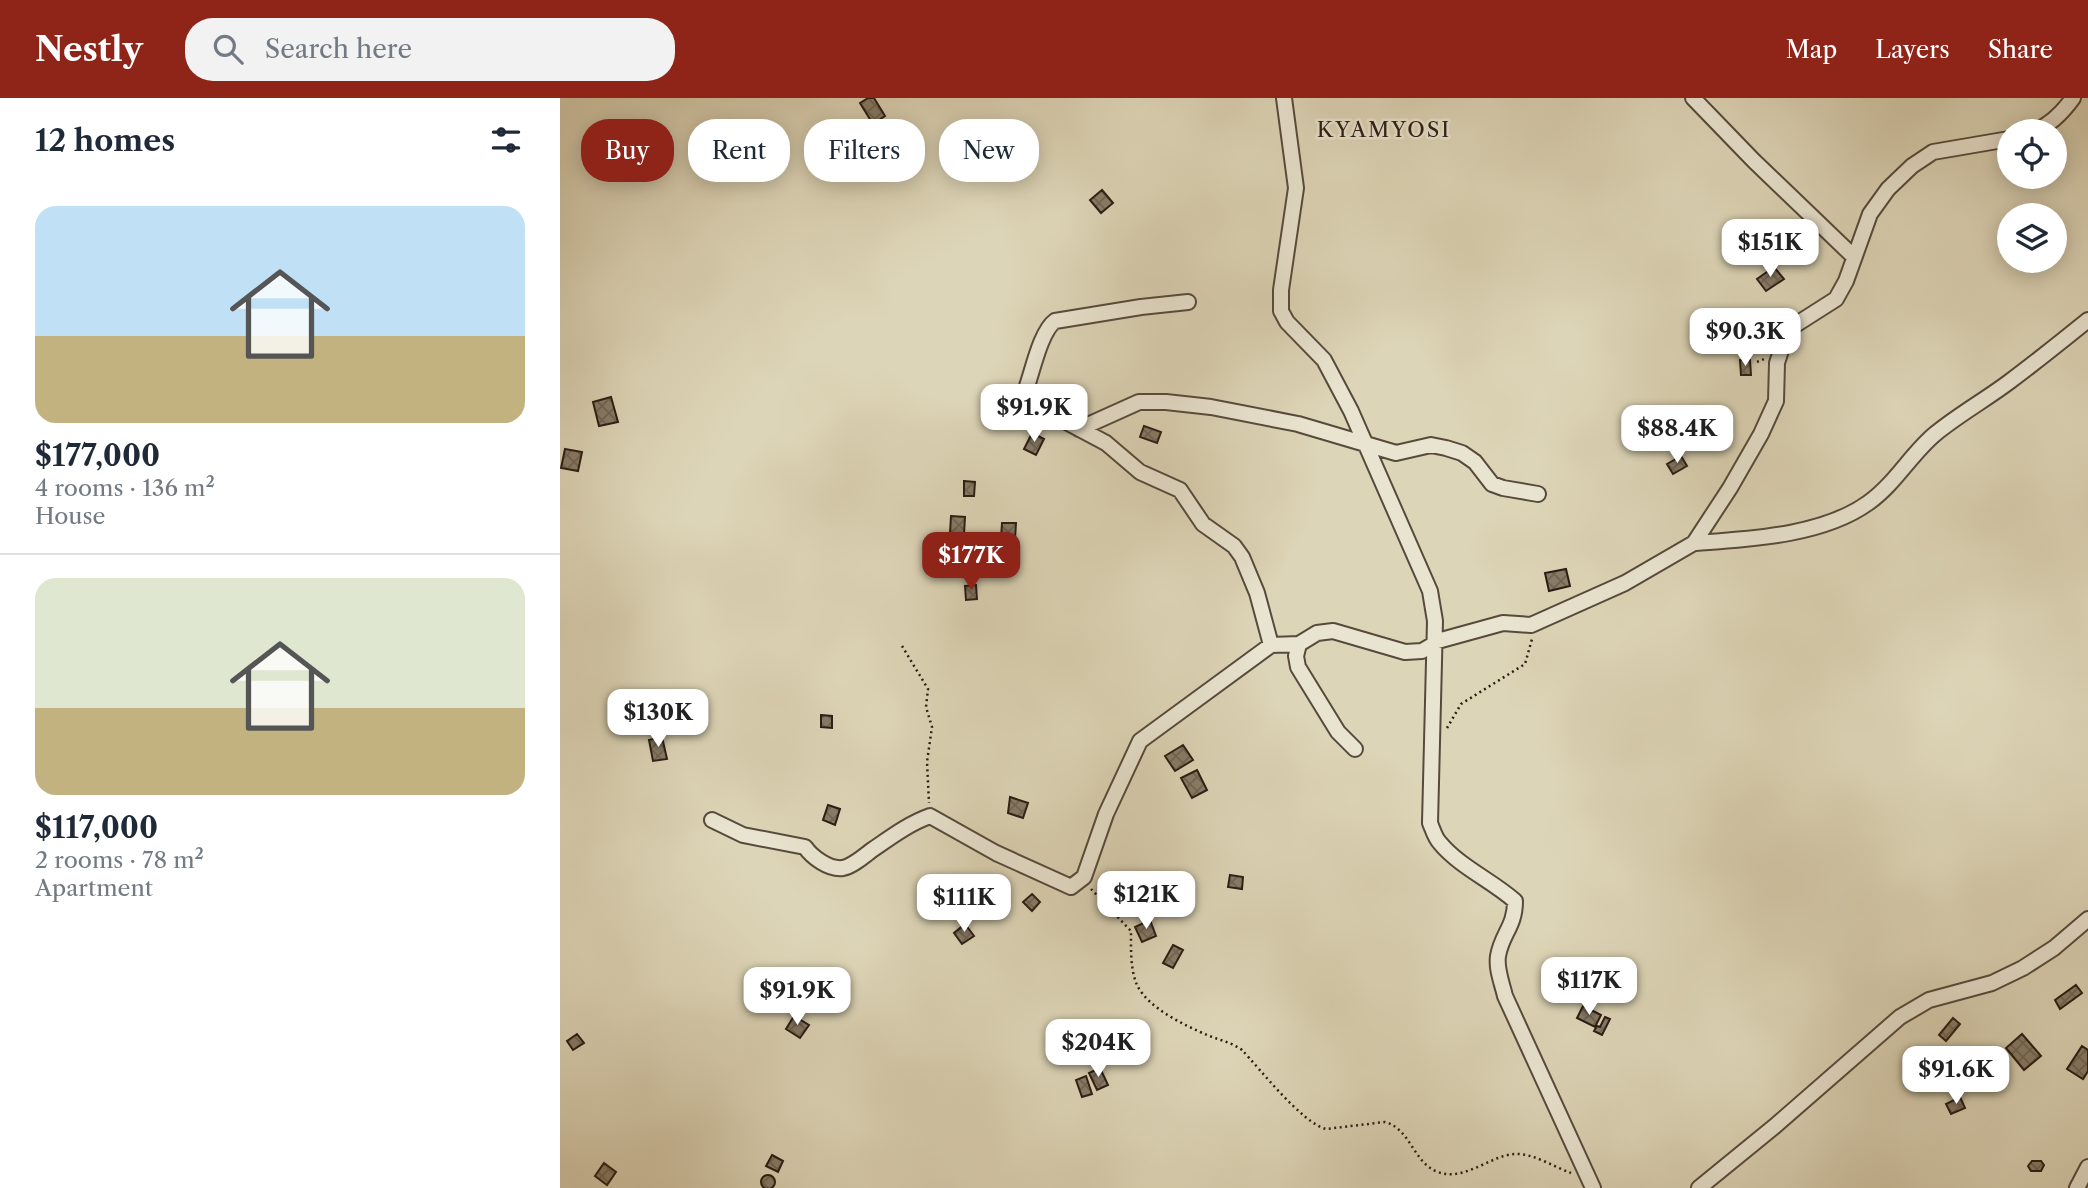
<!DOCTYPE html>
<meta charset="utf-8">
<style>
body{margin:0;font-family:"Libre Caslon Text",serif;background:#f2f2f3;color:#1f2937;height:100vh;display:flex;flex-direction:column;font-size:26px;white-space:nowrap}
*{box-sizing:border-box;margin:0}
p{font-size:23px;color:#747a83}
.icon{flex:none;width:38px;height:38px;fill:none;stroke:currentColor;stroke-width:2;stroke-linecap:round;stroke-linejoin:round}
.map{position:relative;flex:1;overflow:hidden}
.details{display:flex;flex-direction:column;background:#fff;width:560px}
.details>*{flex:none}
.top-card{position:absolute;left:21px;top:21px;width:665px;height:63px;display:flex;gap:14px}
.tools{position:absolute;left:1437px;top:21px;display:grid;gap:14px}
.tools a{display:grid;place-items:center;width:70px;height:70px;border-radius:50%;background:#fff;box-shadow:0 4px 18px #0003;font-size:35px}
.price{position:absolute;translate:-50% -60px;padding:0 16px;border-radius:14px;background:#fff;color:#222;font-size:23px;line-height:46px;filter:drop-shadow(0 2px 4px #0008)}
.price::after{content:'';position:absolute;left:50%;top:42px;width:21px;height:16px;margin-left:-10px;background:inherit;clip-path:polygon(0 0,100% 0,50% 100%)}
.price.active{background:#8f2418;color:#fff}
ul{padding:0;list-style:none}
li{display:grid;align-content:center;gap:14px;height:371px;padding:0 35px}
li+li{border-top:2px solid #e0e1e3}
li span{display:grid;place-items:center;height:217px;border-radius:21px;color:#555}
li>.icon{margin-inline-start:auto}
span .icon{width:126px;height:126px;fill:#fffc;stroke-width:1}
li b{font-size:30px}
h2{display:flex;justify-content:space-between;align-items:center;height:84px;padding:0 35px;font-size:30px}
.tag{padding:0 24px;border-radius:28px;background:#fff;box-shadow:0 4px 18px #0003;font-size:24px;line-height:63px}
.tag.active{background:#8f2418;color:#fff}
header{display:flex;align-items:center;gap:42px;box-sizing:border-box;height:98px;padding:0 35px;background:#8f2418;color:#fff}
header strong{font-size:33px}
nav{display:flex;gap:38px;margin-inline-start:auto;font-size:24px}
.search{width:490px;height:63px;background:#f2f2f3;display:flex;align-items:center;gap:18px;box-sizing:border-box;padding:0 24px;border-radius:28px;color:#747a83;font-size:26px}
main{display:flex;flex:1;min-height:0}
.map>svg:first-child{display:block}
.building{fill:url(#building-cross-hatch);stroke:#2a1c13;stroke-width:2}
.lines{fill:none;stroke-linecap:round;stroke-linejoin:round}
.minor-casing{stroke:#574a3c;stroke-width:18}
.path{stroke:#2a1c13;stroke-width:2.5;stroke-dasharray:2 3.5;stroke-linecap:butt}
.minor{stroke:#e9e4d0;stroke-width:14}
.labels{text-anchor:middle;stroke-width:5;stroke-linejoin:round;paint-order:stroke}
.quarter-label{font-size:21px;letter-spacing:2px;fill:#2a1c13;stroke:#e9e4d0}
</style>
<header>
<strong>Nestly</strong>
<div class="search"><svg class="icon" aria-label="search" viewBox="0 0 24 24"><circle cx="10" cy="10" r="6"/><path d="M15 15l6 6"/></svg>Search here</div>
<nav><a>Map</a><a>Layers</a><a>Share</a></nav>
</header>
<main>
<section class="details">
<h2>12 homes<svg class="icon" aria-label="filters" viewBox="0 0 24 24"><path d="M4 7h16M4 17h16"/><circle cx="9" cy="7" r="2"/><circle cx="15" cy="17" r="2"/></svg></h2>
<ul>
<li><span style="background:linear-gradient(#bfe0f5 60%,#c2b280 0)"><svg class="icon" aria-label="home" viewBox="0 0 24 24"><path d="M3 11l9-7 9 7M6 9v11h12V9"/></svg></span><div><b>$177,000</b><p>4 rooms · 136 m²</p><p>House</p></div></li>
<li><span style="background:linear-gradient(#dfe7d0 60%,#c2b280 0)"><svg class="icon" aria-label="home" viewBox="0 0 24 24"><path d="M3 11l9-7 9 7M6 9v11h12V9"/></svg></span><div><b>$117,000</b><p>2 rooms · 78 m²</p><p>Apartment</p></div></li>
</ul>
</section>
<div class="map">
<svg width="1528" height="1090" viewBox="0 0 1528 1090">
<defs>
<pattern id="building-cross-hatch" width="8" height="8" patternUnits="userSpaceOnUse" patternTransform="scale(1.75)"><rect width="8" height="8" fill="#877c68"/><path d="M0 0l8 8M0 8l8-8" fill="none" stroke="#6f6554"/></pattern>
</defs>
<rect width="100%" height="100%" fill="#ddd5b7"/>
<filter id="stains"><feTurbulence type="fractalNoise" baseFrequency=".00286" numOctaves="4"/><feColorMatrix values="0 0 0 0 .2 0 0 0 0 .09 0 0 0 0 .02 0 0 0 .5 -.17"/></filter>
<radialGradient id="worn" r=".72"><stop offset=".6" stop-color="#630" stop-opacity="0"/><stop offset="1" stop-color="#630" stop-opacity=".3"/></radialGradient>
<!-- building -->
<path class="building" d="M308 0H314L325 18 313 26 300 5Z
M542 92 553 105 541 115 530 102Z
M1214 169 1224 181 1206 193 1197 181Z
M1180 262H1190L1191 277H1181Z
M51 299 58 324 39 328 33 304Z
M584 328 601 334 597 345 580 339Z
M472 335 484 341 476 357 464 351Z
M5 351 22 354 18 373 1 370Z
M1121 358 1127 368 1113 376 1107 366Z
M404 383 415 384 414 398H404Z
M391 418 405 419 404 436 390 435Z
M442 425H456L455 441H441Z
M1006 471 1010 488 989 493 985 475Z
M416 487 417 501 406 502 405 488Z
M261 617 272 618V630L261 629Z
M102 639 107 661 93 663 89 642Z
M623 647 633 662 615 673 605 658Z
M637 672 647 692 632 700 621 680Z
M450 699 468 705 463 720 448 715Z
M268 707 280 711 275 727 263 722Z
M670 777 683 779 682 791 668 789Z
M472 796 480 804 472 813 463 804Z
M590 822 596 838 582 844 575 829Z
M405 826 414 838 402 846 394 835Z
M613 847 623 852 613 870 603 865Z
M1516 887 1522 895 1500 911 1495 902Z
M1023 908 1041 917 1035 929 1017 920Z
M234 918 249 927 240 940 226 931Z
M1045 919 1050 921 1042 937 1034 933 1037 928 1040 929Z
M1393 920 1400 926 1386 943 1379 937Z
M17 936 24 945 13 952 7 943Z
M1462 936 1481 958 1464 972 1446 950Z
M1522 948 1528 952V973L1523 981 1507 971Z
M540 970 548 987 537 992 529 975Z
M526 978 532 996 522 999 516 982Z
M1400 999 1405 1010 1391 1016 1386 1006Z
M212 1057 223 1063 218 1074 206 1068Z
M1472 1063H1481L1484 1067 1481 1073H1471L1468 1068Z
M44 1065 56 1074 47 1087 35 1078Z
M201 1084a7 7 0 1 1 14 0a7 7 0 1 1-14 0Z"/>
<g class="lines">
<defs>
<path id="minor" d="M724 0 736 90 721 192V213L727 224 764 262 791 313 870 493 875 523 870 725C873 732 875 740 880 745 900 769 931 782 955 803 955 829 942 835 938 858 936 871 942 885 945 898L1033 1090
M1133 0 1194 63 1294 159
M1475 33C1492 26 1503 14 1513 0
M628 204 581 209 495 223C481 233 473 271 467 288V296L499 320 546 345 580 374 620 392 643 426 674 448 682 459 697 495 711 547
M519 331 579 304H606L651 309 738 326 836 355 871 347 886 350 902 355 915 364 932 386 943 390 978 396
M1134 445C1189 441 1262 438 1308 405 1335 386 1351 356 1375 336 1398 317 1425 302 1449 284 1476 264 1502 243 1528 222
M874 544 943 525 971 527 1065 485 1134 445 1170 390 1201 336 1216 303 1217 265 1224 243 1232 229 1276 201 1286 183 1310 116 1328 91 1352 68 1373 54 1449 41
M739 546 736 558 738 569 778 634 795 651
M152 722 183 737 245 749C252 759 269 772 283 770 293 768 304 758 312 752 331 739 348 726 370 718L436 755 511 789 524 779 546 716 580 643 711 547 739 546 757 535 773 533 845 554 862 553 874 546
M1139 1090 1215 1028 1340 919 1369 902 1432 885 1463 870 1494 850 1528 821
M1517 1090 1528 1069"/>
</defs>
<!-- minor casing -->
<use href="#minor" class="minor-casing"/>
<!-- path -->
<path class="path" d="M1197 264 1204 261
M342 548 368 591 366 609 372 629 367 664 369 705
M887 630 901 606 965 566 972 541
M531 791 571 833C571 849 570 871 577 887 588 910 624 927 647 937 659 942 671 944 682 952 700 971 742 1025 766 1031L825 1024C851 1031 853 1065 878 1074 904 1084 931 1057 955 1056 973 1055 994 1069 1011 1075"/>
<!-- minor -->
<use href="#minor" class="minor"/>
</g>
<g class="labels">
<!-- quarter labels -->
<g class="quarter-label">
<text x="824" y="39">KYAMYOSI</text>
</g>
</g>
<rect width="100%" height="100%" filter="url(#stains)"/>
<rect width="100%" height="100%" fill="url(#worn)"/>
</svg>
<div class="tools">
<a><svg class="icon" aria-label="locate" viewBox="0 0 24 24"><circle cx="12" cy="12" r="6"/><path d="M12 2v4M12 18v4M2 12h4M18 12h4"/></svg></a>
<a><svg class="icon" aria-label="layers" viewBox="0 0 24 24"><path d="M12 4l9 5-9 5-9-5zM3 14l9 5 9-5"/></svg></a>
</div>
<b class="price" style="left:1210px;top:181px">$151K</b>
<b class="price" style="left:1185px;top:270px">$90.3K</b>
<b class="price" style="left:474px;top:346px">$91.9K</b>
<b class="price" style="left:1117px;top:367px">$88.4K</b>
<b class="price active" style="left:411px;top:494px">$177K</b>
<b class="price" style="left:98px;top:651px">$130K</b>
<b class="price" style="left:586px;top:833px">$121K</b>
<b class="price" style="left:404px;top:836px">$111K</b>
<b class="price" style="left:1029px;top:919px">$117K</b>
<b class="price" style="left:237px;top:929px">$91.9K</b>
<b class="price" style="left:538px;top:981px">$204K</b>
<b class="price" style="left:1396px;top:1008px">$91.6K</b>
<div class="top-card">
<a class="tag active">Buy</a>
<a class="tag">Rent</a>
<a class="tag">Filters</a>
<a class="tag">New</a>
</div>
</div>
</main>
